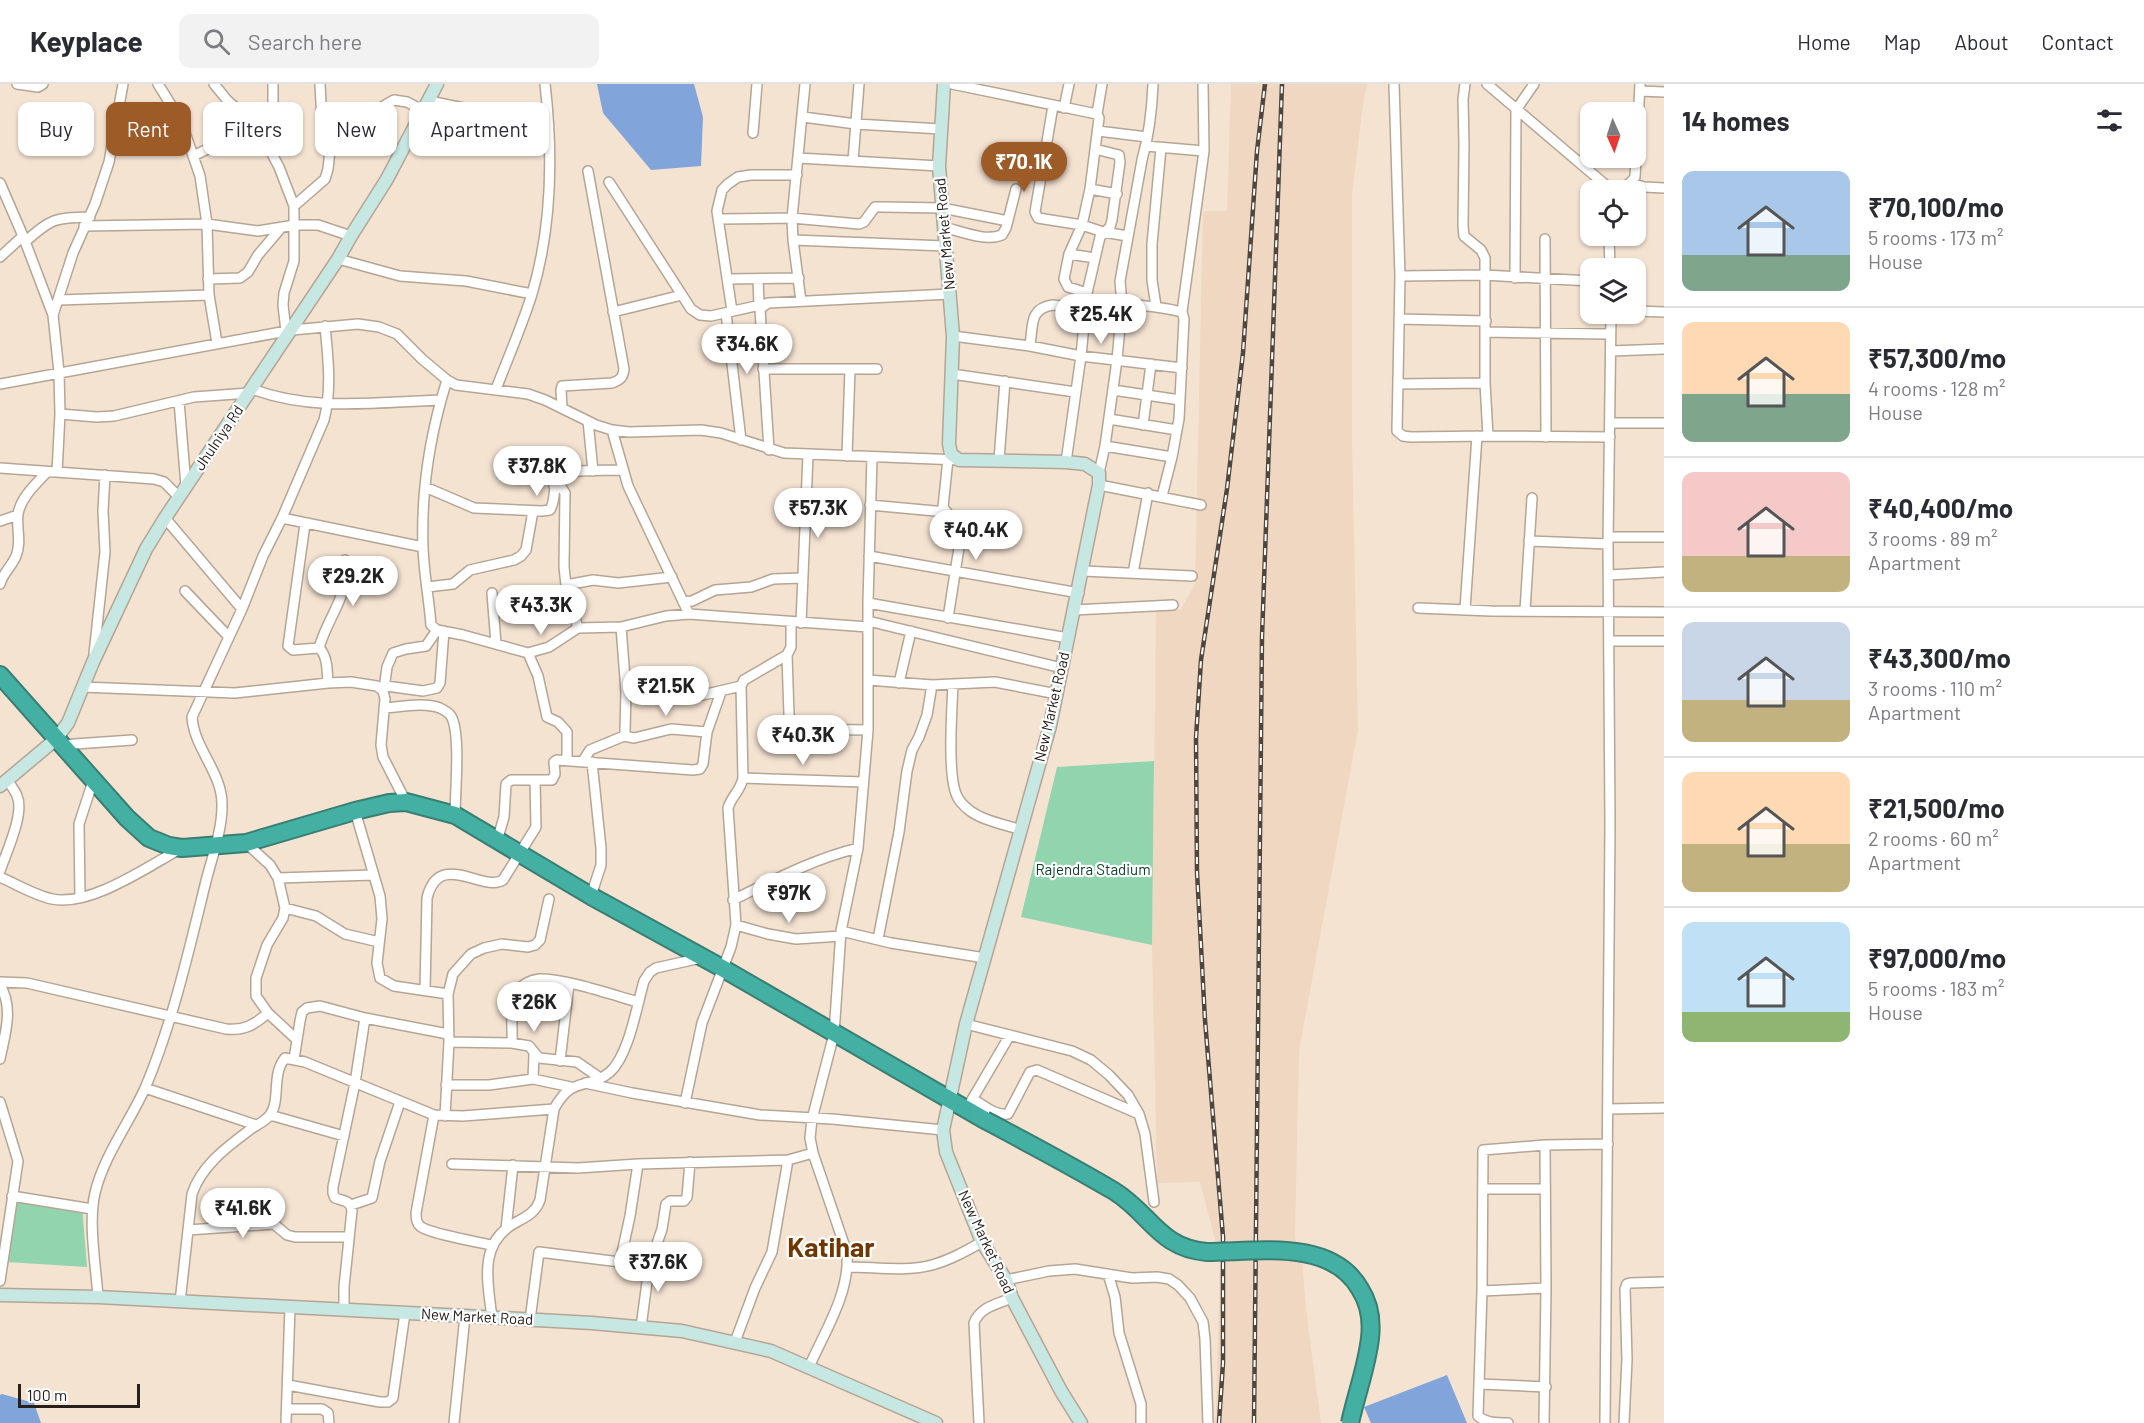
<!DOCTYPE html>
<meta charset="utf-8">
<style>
body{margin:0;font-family:Barlow,sans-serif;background:#f2f2f3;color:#2b2b33;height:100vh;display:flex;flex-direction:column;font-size:22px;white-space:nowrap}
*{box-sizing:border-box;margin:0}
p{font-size:20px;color:#7c7c81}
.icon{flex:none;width:33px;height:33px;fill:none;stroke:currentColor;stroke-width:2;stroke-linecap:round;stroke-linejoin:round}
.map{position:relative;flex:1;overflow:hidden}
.details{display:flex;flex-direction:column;background:#fff;width:480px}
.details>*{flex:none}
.guide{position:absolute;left:18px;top:18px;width:570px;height:54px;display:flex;gap:12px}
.needle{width:39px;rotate:177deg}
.buttons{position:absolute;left:1580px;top:18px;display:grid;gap:12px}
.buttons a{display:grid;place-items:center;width:66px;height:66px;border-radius:12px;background:#fff;box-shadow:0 2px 4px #0004;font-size:30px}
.scale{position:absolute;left:18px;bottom:15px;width:122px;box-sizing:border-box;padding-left:6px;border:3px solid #27201a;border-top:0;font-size:16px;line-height:21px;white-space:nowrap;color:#27201a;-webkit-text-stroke:4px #fff;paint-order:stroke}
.price{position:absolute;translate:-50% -51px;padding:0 14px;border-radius:21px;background:#fff;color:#222;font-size:20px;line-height:39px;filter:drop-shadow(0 2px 3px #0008)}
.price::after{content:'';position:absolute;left:50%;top:36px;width:18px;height:14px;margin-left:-9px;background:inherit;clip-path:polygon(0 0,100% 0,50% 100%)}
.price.current{background:#9d5b28;color:#fff}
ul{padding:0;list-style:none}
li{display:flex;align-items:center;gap:18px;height:150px;padding:0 18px}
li+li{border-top:2px solid #e1e1e2}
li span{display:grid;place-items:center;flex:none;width:168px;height:120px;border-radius:12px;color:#555}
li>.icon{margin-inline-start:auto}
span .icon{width:72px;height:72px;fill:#fffc;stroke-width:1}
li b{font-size:26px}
h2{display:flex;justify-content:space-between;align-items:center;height:72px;padding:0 18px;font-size:26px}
.chip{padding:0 21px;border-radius:12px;background:#fff;box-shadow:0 2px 4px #0004;font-size:21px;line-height:54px}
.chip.current{background:#9d5b28;color:#fff}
header{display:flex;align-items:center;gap:36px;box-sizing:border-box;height:84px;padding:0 30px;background:#fff;border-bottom:2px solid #e1e1e2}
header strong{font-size:28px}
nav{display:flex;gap:33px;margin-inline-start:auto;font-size:21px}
.search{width:420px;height:54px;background:#f2f2f3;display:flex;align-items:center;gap:15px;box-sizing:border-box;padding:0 21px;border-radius:12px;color:#7c7c81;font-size:22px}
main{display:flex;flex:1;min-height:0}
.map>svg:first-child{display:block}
.built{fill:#efd7c1}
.green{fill:#91d4ae}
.water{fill:#81a4da}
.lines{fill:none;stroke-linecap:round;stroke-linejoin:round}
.street-casing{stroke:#b5a595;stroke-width:12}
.secondary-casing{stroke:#b5a595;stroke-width:15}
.highway-casing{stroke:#397e73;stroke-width:20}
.street{stroke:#fff;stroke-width:9}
.secondary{stroke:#c7e7e3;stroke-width:12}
.highway{stroke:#43b0a3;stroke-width:16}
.rail-casing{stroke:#4f463e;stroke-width:4.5}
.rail{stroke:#fff;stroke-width:2;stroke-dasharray:7;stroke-linecap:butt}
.highway-bridge-casing{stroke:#397e73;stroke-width:20;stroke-linecap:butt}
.highway-bridge{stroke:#43b0a3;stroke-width:16}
.labels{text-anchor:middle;stroke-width:4.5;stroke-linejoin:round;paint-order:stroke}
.street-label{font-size:15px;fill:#27201a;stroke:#fff}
.park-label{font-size:15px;fill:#0d432a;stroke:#fff}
.town-label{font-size:27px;font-weight:bold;fill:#703700;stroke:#fff}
</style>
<header>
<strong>Keyplace</strong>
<div class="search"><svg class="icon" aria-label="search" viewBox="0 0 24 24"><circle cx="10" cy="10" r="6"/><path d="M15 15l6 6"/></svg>Search here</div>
<nav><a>Home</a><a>Map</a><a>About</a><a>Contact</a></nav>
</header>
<main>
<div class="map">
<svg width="1664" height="1339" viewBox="0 0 1664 1339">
<rect width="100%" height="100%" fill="#f5e3d2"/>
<!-- built -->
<path class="built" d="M1231 0H1367L1363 20 1352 110V357L1358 646 1299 967 1295 1151 1298 1175H1302L1306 1225 1321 1339H1214L1216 1328 1220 1175 1200 1098 1157 1099 1152 861 1156 526 1181 525 1195 500 1203 127H1227Z"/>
<!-- green -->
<path class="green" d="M1154 677 1152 861 1021 833 1057 683Z
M12 1115 82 1121 87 1183 6 1178Z"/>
<!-- water -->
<path class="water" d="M597 0H694L703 33 701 82 651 86 603 29Z
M1447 1291 1467 1339H1371L1364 1323Z
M2 1310 34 1319 41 1339H0V1311Z"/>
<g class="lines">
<defs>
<path id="street" d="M17 0 38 3 43 0
M158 0 181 37 200 92 207 140 209 211 217 259
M214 0 227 16 256 42 262 51 279 83 294 122V177L284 209 283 221 286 247
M320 0 322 38 331 57
M952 0 1087 28 1097 30 1099 34 1090 105 1082 141 1069 170 1064 195 1068 203 1087 209 1081 272 1066 378
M1394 0 1400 192 1397 347 1403 352 1411 353 1488 352 1485 299V174L1481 166 1464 152 1463 142 1464 61 1463 15 1465 0
M1487 0 1608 103V106
M1640 7 1664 8
M429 17 548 41
M1053 22 1035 128 1038 134 1082 141 1103 148 1128 152
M1064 24 1069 0
M1097 30 1102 0
M803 33 856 40 941 45
M1098 47 1147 53
M753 49 757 0
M262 51 273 20V0
M1146 62 1204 67
M193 72 256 42
M798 74 939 82
M853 77 859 0
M609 98 691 225 700 231 711 232 765 220
M0 99 23 152 53 231 59 288 60 330 57 388
M1631 99 1644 103 1664 104
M1608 103C1620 104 1628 104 1635 93L1640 0
M1090 105 1117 110
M294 122 325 95 328 85 331 57 339 48 394 16 407 18 424 27
M719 135 792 134 859 140 864 138 875 123H883L942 124 1008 137
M84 142 207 140 258 147 295 141H318L351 152
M943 143C961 147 985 158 1002 151L1006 144 1016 105
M1609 152 1610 184
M1545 155 1546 353
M793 156 945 162
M25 158C52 134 54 134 90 133
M1069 170 1095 174
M0 173 23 152
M338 175 400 192 466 197 532 210
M1400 192 1484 191 1590 197
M1515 194 1516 26 1534 0
M208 195 240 194 248 188 258 171 280 145
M727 195 799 194
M758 195 759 221
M1087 209 1100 153 1110 143 1112 136 1120 78 1119 71 1095 65
M59 216 209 211
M801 217 793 156 792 134 805 0
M1122 220C1142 221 1162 223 1182 228L1184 235 1179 335 1172 373 1162 412
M1156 222 1152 196V160L1161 64
M732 227 717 127 722 106 728 100 738 93 751 91H797
M1635 227 1664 228
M613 228 682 211
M1182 228 1204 67 1203 0
M726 229 741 356
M53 231 73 169 95 120 109 78 123 0
M1399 235 1486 237
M1486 248 1606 250
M953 252 1030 262 1081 272 1182 284
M1030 262C1033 242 1029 224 1053 221L1121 229
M1611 267 1664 265
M763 285H877
M952 290 1075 308
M447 296C430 350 421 407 423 464 424 490 429 515 431 541L437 546 463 551 528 569 549 563 578 544 621 543 666 532 689 530 868 543
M0 300 292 246 358 240 379 243 397 250 422 275 447 296 456 301 528 310 545 316 596 341 612 346 629 348 701 346 721 349 784 369 959 376
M1398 300 1485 299
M252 305C313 328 377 318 441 316
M496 305C508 274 522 242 532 210 552 143 553 69 545 0
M1113 306 1180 316
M179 317 186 402
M562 323 561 306 562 302 612 299C620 296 623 294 624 285L588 87
M60 330 97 333 114 332 194 313 249 309
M1109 335 1177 346
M588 337 593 387
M1610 339H1664
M1143 341 1151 280
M612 346 628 402 689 530
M1488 352 1610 353
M1105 362 1172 373
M769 366 760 225 768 219 950 210
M847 372 850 285
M948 375 943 423 957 442 960 457 948 534
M999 376 1005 297
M0 384 154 395 164 398 179 413
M1099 389 1105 362 1117 276 1122 220 1120 197 1142 76C1149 51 1152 26 1153 0
M1099 401 1201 421
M554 402 561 403 565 409 564 483 566 501 578 544
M425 403 474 424 542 427 550 426C556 416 553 404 557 393 576 384 601 387 622 386
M870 421 946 428
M165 434 242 525
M282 434 423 463
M0 437 18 431
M305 440 288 562 293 566 319 564C328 572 327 588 328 599
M1608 453H1664
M1529 457 1608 460
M869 472 1079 509
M1083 487 1192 492
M1133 489 1148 409
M1609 491 1664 488
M0 500C3 489 12 482 16 472 22 458 16 443 18 430 21 413 36 400 47 388
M566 501 593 496 618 499 672 493
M427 503 453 500 470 486 514 476 521 472 526 466 533 427
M185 507 228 552
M492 509 496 560
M683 518 692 517 715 506 751 503 773 495 802 494
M868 519 1068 554
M1418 524 1491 527 1664 528
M1465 525 1477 352
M1074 526 1173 521
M1525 527 1532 414
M868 537 1062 584
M801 539 808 371
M1609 557H1664
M319 564C328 531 350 513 345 476
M528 569 538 592 547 633 558 638 567 648V676
M94 570 105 468 103 427 105 391
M787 571 789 631 793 643 798 645 868 646
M868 596 932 601 995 598 1057 610
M899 599 911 547
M953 600C952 625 947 692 957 712 959 717 964 722 969 726 983 737 1004 740 1021 746
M386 602 423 607 437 604 440 599 444 547
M82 603 235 609 328 599 351 598 377 602 383 607 385 615 381 661 383 673 406 718
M384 605 387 583 393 569 406 565 426 562 437 546
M671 611H703L741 602
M384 624C401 623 423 618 440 624 444 626 449 629 451 632 461 649 455 709 455 731
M624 652 634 654 671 645 707 648
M61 661 132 656
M583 677 590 666 624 652 625 648 626 607 621 543
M743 694 863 698
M355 727 380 812 382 835 377 879 380 894 394 902 448 910
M497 757 504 733 506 700 511 696H552L555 690 554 678 557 676 693 686 700 685 703 680 707 648 721 608
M246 759 270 781 278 794 285 824 283 834 267 861 256 894V912L268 929 296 955
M0 787C6 769 25 729 17 712 15 706 10 701 7 695
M0 793C16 800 34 811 52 815 90 823 147 783 180 765
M278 794 373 791
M591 812 601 781V764L592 678
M80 814 79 740 93 697
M733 816C774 796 813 775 858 764
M285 824 316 832 345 850 379 858
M736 841 768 850 796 855 841 852
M841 847 891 859 985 874
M878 855 899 748 907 687 912 666 919 653 927 631 932 601
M0 898 27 899 226 945C244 947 254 941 268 929
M0 901C14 924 5 950 0 975
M425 906 427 814C439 765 483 809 503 796L536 743 535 697
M966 940 1072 967 1091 976 1109 991 1128 1011 1139 1030 1145 1050 1154 1118
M449 958 512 959 529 962 539 974 577 978 600 994
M512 959C513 944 509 922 516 909 521 901 530 896 539 895 563 894 613 911 638 918
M294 975 300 937 302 928 307 924 320 922 365 934 448 950
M560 977 569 900
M533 995 534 970
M585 999 632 1009 760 1031 832 1035 943 1046
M446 1001H489L533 995 571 1003
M145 1004 256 1041
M973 1015C983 1021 995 1032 1008 1030L1030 988 1037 986 1139 1030
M0 1018 18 1077 0 1197
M685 1019 702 939 731 863 736 841 728 724C731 713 741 706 743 694L741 602 744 596 787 571 791 563V538
M970 1019 1010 951
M1608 1025 1664 1024
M270 1031 344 1052
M434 1031 416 1129C416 1133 416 1139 420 1142 427 1149 478 1158 491 1161
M445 1032 449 958 448 910 453 890 471 870 484 864 502 860 528 863 535 861 540 856 549 815
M452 1080 578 1084 638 1080 788 1076 813 1069
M1484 1105H1544
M12 1112 92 1125
M351 1121 372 1114 380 1077 400 1018
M506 1145 513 1081
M188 1146 274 1140 287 1151 295 1153H349
M848 1183C875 1183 905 1188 932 1181 950 1176 966 1167 982 1158
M1108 1190 1115 1213 1119 1249 1141 1320V1339
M1006 1196 1049 1187 1075 1185 1132 1194 1157 1193 1169 1195 1178 1201 1190 1214 1203 1238 1205 1255 1208 1339
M1482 1207 1546 1204
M98 1213C96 1183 88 1138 95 1109 104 1071 130 1038 146 1002 173 937 189 866 206 797 212 773 222 747 222 722 223 689 194 665 192 633L242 525 263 472 282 434 324 336C332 305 328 274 325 242
M180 1218 192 1110C201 1083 224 1065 247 1048 253 1042 264 1039 270 1031 281 1016 271 991 285 974L305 978 434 1031 463 1032 554 1025
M344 1226V1203L352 1126C350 1116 343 1117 335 1114L333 1109V1103L355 999 365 934
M492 1234C488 1199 478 1161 513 1140 525 1133 535 1130 540 1116L554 1025C572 991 587 1007 610 988 629 971 637 921 644 897L650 888 656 884 701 874
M530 1236 539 1168 620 1178 630 1132 638 1080
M641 1243 649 1183 662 1145 666 1120 670 1117H684L687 1113 690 1078
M735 1258 755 1204 772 1168 788 1076
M809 1283C825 1247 850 1209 847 1169L813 1069 810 1054 812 1035 834 950 841 847 858 764 868 646V519L872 373
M1480 1300 1546 1303
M288 1301 380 1318H388L393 1314 394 1306 405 1229
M287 1325H322L328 1329 329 1339
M286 1339 290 1223
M454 1339 465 1232
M979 1339 974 1239C980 1223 997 1220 1012 1214
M1508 1339C1497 1339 1486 1339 1478 1332L1482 1207 1483 1066 1545 1061 1608 1060
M1544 1339 1546 1204 1545 1061
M1605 1339 1610 740 1608 460 1611 230
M1624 1339 1627 1275 1625 1205 1627 1200 1630 1199 1664 1198"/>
<path id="secondary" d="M944 0 939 82 953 252 949 360 951 370 959 376 1066 378 1085 380 1099 389V401L1050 642 966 940 943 1046 946 1068 982 1158 1006 1196 1012 1214 1061 1307 1081 1339
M0 702 56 655 68 639 93 578 146 465 165 434 338 175 351 152 387 95 437 0
M0 1211 98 1213 465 1232 592 1239 682 1247 771 1267 936 1339"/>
<path id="highway" d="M0 591 127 734 149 754 169 762 182 764 246 759 355 727 389 719 406 718 455 731 591 812 722 884 985 1036"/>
</defs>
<!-- street casing -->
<use href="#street" class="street-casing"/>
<!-- secondary casing -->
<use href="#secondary" class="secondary-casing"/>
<!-- highway casing -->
<use href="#highway" class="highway-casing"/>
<!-- street -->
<use href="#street" class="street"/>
<!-- secondary -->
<use href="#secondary" class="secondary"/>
<!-- highway -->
<use href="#highway" class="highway"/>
<defs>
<path id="rail" d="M1219 1339 1223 1279V1153L1205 936 1197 788 1196 654 1201 576 1227 405 1243 269 1257 67 1265 0
M1254 1339 1262 553 1282 0"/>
</defs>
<!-- rail casing -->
<use href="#rail" class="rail-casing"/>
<!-- rail -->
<use href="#rail" class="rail"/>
<defs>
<path id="highway-bridge" d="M985 1036C1028 1059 1072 1082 1114 1107 1151 1130 1159 1164 1207 1168 1256 1168 1331 1154 1360 1205 1369 1219 1372 1237 1370 1254 1367 1282 1356 1311 1350 1339"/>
</defs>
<!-- highway-bridge casing -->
<use href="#highway-bridge" class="highway-bridge-casing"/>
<!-- highway-bridge -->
<use href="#highway-bridge" class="highway-bridge"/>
</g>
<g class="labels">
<!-- street labels -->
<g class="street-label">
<text transform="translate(945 150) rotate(-95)" y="5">New Market Road</text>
<text transform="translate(219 354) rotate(-56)" y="5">Jhulniya Rd</text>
<text transform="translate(1052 623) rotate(-77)" y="5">New Market Road</text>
<text transform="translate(986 1158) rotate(65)" y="5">New Market Road</text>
<text transform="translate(477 1233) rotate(3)" y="5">New Market Road</text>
</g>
<!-- park labels -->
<g class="park-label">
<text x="1093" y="791">Rajendra Stadium</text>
</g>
<!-- town labels -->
<g class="town-label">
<text x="831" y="1173">Katihar</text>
</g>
</g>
</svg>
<div class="buttons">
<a><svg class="needle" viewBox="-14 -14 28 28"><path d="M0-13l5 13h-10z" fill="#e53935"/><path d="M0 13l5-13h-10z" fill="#7c7c81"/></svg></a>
<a><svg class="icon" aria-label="locate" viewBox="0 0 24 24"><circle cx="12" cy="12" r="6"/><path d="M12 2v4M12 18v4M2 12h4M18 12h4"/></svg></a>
<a><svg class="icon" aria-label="layers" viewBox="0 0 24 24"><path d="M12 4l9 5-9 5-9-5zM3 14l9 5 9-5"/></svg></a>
</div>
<div class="scale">100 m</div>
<b class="price current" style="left:1024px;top:109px">₹70.1K</b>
<b class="price" style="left:1101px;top:261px">₹25.4K</b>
<b class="price" style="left:747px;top:291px">₹34.6K</b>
<b class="price" style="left:537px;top:413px">₹37.8K</b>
<b class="price" style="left:818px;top:455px">₹57.3K</b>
<b class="price" style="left:976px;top:477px">₹40.4K</b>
<b class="price" style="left:353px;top:523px">₹29.2K</b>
<b class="price" style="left:541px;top:552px">₹43.3K</b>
<b class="price" style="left:666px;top:633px">₹21.5K</b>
<b class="price" style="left:803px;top:682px">₹40.3K</b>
<b class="price" style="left:789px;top:840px">₹97K</b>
<b class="price" style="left:534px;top:949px">₹26K</b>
<b class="price" style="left:243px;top:1155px">₹41.6K</b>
<b class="price" style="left:658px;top:1209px">₹37.6K</b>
<div class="guide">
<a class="chip">Buy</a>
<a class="chip current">Rent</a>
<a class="chip">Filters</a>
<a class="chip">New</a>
<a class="chip">Apartment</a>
</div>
</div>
<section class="details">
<h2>14 homes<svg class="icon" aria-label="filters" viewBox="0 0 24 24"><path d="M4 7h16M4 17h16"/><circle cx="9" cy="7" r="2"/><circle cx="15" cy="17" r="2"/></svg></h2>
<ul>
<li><span style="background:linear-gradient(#a9c7e8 70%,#7fa58c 0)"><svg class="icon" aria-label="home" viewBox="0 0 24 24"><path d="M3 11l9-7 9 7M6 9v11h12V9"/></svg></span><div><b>₹70,100/mo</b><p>5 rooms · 173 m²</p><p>House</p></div></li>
<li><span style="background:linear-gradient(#ffd9b3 60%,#7fa58c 0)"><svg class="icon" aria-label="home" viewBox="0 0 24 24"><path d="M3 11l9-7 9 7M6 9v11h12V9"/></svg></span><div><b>₹57,300/mo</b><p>4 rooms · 128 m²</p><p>House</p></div></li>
<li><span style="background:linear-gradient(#f6c9c9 70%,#c2b280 0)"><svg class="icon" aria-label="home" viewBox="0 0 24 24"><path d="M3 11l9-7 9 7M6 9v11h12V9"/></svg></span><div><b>₹40,400/mo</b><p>3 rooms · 89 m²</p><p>Apartment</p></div></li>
<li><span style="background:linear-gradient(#c9d6e8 65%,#c2b280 0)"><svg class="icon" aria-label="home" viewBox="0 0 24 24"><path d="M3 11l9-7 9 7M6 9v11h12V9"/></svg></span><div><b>₹43,300/mo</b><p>3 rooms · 110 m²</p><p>Apartment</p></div></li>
<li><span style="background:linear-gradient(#ffd9b3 60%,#c2b280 0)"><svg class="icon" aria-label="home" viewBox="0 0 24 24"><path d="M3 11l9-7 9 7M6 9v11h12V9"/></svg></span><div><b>₹21,500/mo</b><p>2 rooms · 60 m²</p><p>Apartment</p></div></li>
<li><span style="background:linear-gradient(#bfe0f5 75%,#8fb573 0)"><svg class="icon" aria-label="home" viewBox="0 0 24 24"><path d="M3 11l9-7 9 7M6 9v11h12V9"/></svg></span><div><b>₹97,000/mo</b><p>5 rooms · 183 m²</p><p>House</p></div></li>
</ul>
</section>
</main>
